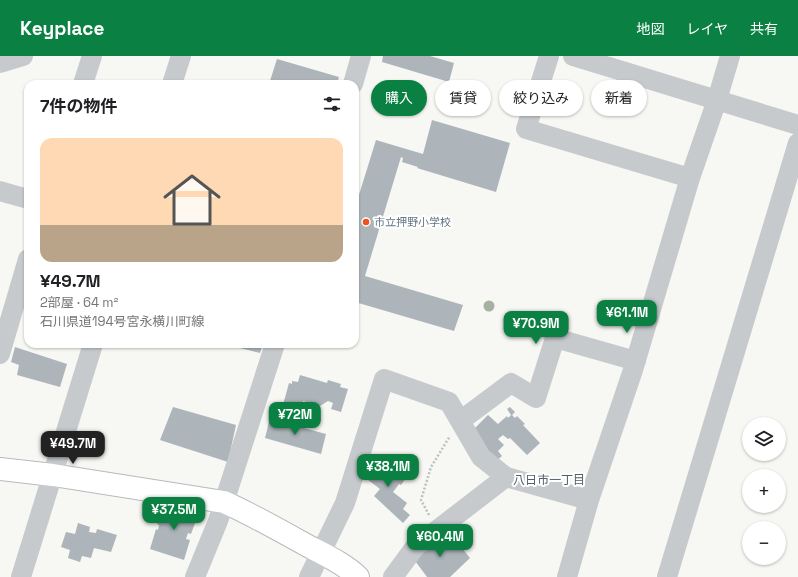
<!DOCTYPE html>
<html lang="ja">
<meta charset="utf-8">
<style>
body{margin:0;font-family:"Space Grotesk","Noto Sans JP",sans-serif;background:#f2f2f2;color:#202124;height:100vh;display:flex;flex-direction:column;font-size:15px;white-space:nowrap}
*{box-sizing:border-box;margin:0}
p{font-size:13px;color:#757577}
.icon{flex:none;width:22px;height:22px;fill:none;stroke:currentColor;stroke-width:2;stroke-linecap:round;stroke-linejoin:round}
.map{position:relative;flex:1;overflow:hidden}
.panel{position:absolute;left:24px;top:24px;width:335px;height:268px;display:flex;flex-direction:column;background:#fff;border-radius:12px;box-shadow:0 1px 3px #0004}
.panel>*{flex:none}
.guide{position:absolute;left:371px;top:24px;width:367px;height:36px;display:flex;gap:8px}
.controls{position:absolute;left:742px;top:361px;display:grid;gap:8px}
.controls a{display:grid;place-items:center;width:44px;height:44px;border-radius:50%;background:#fff;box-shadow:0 1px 3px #0004;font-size:20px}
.price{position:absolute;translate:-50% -34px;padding:0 9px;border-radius:8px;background:#0b8043;color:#fff;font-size:13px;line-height:26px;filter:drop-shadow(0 1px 2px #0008)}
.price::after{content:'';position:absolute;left:50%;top:24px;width:12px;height:9px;margin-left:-6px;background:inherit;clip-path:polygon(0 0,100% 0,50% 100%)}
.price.current{background:#222;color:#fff}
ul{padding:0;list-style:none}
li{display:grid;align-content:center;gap:8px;height:212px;padding:0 16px}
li+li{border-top:1px solid #e0e0e0}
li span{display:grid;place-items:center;height:124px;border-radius:12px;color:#555}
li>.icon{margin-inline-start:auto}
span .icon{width:72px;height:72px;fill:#fffc;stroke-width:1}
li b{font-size:17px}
h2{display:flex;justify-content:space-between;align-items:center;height:48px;padding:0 16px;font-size:17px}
.tag{padding:0 14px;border-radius:18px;background:#fff;box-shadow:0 1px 3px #0004;font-size:14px;line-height:36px}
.tag.current{background:#0b8043;color:#fff}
header{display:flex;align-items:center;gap:24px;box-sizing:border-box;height:56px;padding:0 20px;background:#0b8043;color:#fff}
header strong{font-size:19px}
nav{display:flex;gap:22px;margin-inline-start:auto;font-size:14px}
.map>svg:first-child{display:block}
.building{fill:#adb5bb}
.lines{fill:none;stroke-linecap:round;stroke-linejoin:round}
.major-casing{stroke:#b7bbbf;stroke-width:24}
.path{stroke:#bdc0c2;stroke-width:2.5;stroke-dasharray:2 2;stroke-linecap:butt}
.minor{stroke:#c6cacd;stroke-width:20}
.major{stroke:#fff;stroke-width:22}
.tree{fill:#a6b1a2}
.poi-dot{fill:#ed531d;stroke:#fff;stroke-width:1.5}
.labels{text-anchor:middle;stroke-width:4;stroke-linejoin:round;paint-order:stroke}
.poi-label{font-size:11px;fill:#647686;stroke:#fff;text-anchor:start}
.neighbourhood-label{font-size:12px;fill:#52606b;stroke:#fff}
</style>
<header>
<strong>Keyplace</strong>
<nav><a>地図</a><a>レイヤ</a><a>共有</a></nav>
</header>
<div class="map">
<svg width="798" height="521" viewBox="0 0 798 521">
<rect width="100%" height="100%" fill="#f7f7f3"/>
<!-- building -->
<path class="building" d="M383 0H430L454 7 449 26 382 6Z
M277 3 339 21 337 28H269Z
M432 64 510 87 496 136 417 112 418 111 402 106 403 102 401 101 365 220 463 249 454 275 355 246V141L358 142 376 84 423 98Z
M241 288H263L260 297 240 292Z
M15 291 67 308 60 331 17 319 19 309 11 306Z
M300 319 327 327 328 324 341 328 340 331 348 333 341 356 331 353 333 347 328 345 320 350 303 345 300 355 283 349 289 327 292 328V325L298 326Z
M173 351 236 369 228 406 160 384Z
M510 351 515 356 512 359 515 362 517 360 525 368 523 369 540 387 527 399 510 382 508 383 503 379 498 383 504 389 498 395 502 400 495 406 472 375 488 359 498 368 507 360 508 362 511 359 507 353Z
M270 362 289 365V368L326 378 321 398 265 382Z
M377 403 406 422 401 429 399 428 393 436 407 447 403 453 410 459 403 467 374 440 380 433 363 420 370 408 372 409Z
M164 445 183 451 182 454 198 459 191 478 188 477 186 483 190 484 184 504 150 493 156 473 158 474 159 469 157 468Z
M78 467 90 471 89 476 96 477 97 473 117 479 111 496 94 492 91 502 82 500 80 506 68 502 70 494 61 491 66 476 75 478Z
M431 480 441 492 454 482 470 502 450 521H427L410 498Z"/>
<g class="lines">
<defs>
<path id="major" d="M0 413 53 419 224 446C253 459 281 475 308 490 325 499 345 508 358 521"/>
</defs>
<!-- major casing -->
<use href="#major" class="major-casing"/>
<!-- path -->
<path class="path" d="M429 459 421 444 431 411 450 380"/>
<!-- minor -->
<path class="minor" d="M549 0 526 73 690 122
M573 0 798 69
M0 7 23 0
M83 28 92 0
M172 28 181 0
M353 28 361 0
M0 135 28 143
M0 298 28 203
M460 365 511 327 536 342 555 282 636 305
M21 521 93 288
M195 521 218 465 275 288
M309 521 345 447 384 323 449 346 481 401 506 421 589 444
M393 521 415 491 506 421
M567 521 589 444 633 314 690 122 717 44 730 0
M667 521 798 87"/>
<!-- major -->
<use href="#major" class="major"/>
</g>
<!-- trees -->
<circle class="tree" cx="489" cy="250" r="5.5"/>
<!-- markers -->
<circle class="poi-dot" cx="366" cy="166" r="4"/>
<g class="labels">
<!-- poi labels -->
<g class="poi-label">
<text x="374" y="170">市立押野小学校</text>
</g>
<!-- neighbourhood labels -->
<g class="neighbourhood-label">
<text x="549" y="428">八日市一丁目</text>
</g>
</g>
</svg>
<div class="controls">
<a><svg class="icon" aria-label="layers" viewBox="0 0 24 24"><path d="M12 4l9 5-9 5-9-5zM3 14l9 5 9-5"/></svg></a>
<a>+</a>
<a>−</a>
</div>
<b class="price" style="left:627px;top:278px">¥61.1M</b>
<b class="price" style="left:536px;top:289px">¥70.9M</b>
<b class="price" style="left:295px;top:380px">¥72M</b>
<b class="price current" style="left:73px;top:409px">¥49.7M</b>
<b class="price" style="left:388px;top:432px">¥38.1M</b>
<b class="price" style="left:174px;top:475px">¥37.5M</b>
<b class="price" style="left:440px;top:502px">¥60.4M</b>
<div class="guide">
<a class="tag current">購入</a>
<a class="tag">賃貸</a>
<a class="tag">絞り込み</a>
<a class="tag">新着</a>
</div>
<section class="panel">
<h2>7件の物件<svg class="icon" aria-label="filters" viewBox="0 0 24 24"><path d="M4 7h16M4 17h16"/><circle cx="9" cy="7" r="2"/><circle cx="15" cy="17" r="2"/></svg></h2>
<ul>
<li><span style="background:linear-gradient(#ffd9b3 70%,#b9a48a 0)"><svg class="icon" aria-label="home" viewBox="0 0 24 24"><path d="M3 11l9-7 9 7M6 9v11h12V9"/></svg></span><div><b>¥49.7M</b><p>2部屋 · 64 m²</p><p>石川県道194号宮永横川町線</p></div></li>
</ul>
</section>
</div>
